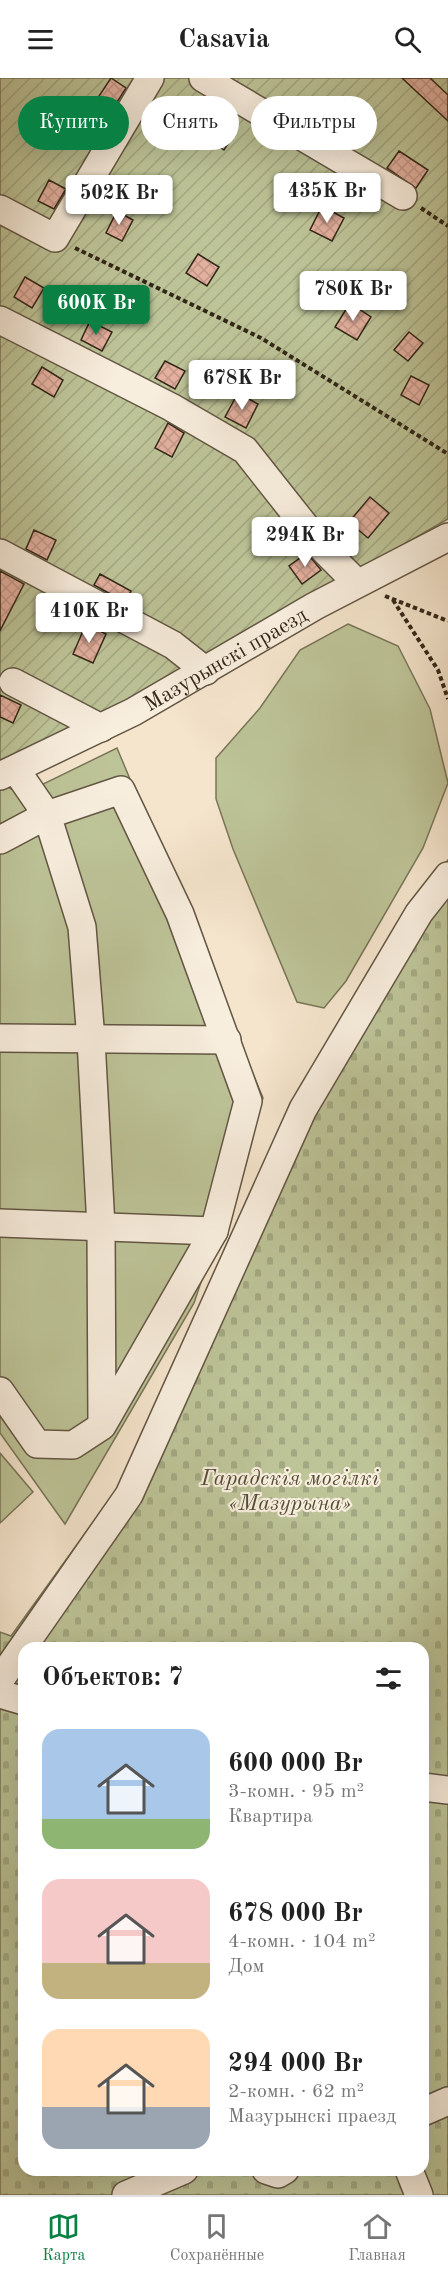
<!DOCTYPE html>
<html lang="ru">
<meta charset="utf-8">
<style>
body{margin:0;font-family:"Old Standard TT",serif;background:#f2f2f2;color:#222;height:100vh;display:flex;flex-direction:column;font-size:22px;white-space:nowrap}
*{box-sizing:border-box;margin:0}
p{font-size:20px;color:#767676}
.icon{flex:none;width:33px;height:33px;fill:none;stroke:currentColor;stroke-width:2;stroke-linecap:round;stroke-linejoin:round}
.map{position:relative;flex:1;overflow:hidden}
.sheet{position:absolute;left:18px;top:1564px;width:411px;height:534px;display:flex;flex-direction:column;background:#fff;border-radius:18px;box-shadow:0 6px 24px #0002}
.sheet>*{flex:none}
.top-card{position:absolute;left:18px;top:18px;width:412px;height:54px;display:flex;gap:12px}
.price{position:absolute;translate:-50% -51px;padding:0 14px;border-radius:6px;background:#fff;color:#222;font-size:20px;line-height:39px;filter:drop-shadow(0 2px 3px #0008)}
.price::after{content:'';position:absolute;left:50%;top:36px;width:18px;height:14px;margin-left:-9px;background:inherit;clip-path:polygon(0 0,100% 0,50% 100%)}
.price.selected{background:#0b8043;color:#fff}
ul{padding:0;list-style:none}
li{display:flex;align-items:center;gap:18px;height:150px;padding:0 24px}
li span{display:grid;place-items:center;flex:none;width:168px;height:120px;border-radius:18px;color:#555}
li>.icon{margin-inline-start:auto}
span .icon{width:72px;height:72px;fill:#fffc;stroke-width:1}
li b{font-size:26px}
h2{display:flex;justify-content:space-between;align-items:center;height:72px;padding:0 24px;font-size:26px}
.chip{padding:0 21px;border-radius:27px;background:#fff;box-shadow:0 6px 24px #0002;font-size:21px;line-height:54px}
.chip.selected{background:#0b8043;color:#fff}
header{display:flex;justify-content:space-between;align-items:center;height:78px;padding:0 24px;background:#fff;font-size:27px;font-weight:700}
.dock{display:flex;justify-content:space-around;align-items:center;height:84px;border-top:2px solid #e0e0e0;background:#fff;font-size:16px;color:#767676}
.dock a{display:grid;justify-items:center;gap:3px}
.dock .selected{color:#0b8043}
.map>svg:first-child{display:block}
.green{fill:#bdc498;stroke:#787558;stroke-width:1.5}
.cemetery{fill:url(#cemetery-stones);stroke:#787558;stroke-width:1.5;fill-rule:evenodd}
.garden{fill:url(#garden-furrows);stroke:#787558;stroke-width:1.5}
.building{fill:url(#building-cross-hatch);stroke:#322617;stroke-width:1.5}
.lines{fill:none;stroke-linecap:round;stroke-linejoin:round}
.minor-casing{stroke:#635644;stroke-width:30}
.path{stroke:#322617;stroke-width:4;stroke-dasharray:4.5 3;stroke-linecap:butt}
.minor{stroke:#f8eede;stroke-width:27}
.labels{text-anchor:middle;stroke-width:4.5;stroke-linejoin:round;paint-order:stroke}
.street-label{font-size:22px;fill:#322617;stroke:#f8eede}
.park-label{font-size:22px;font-style:italic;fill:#554e37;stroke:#f8eede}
</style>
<header><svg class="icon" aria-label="menu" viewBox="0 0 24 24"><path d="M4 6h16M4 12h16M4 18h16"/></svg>Casavia<svg class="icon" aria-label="search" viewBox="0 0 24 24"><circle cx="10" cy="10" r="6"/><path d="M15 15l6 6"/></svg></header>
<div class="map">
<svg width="448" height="2117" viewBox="0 0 448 2117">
<defs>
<pattern id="cemetery-stones" width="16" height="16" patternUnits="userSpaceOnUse" patternTransform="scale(1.5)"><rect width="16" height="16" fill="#bdc498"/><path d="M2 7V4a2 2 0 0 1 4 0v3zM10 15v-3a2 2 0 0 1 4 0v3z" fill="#a3a882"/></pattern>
<pattern id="garden-furrows" width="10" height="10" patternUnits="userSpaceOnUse" patternTransform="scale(1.5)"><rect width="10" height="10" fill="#bdc498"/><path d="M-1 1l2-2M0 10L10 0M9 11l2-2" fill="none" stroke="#a3a882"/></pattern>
<pattern id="building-cross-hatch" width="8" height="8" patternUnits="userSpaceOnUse" patternTransform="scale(1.5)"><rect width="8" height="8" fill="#e3b09f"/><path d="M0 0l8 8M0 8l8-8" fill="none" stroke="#c39788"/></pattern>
</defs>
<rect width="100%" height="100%" fill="#f5e5cd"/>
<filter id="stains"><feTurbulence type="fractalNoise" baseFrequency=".00333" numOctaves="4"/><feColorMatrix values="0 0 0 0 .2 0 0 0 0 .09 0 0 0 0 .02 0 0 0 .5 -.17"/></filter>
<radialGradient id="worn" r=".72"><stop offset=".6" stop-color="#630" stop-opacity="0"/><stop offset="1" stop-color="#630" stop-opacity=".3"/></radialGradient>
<!-- green -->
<path class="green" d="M348 546 398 568 430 631 448 705 423 770 346 903 324 930 297 924 233 771 216 721V680L260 630 300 572Z
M117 670 263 1020 194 1225 65 1446 0 1355V712L7 709 23 716Z
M0 1375 33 1414 0 1445Z"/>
<!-- cemetery -->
<path class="cemetery" d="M448 782V2117H0V1554L11 1558 120 1407 405 833ZM24 1570H423V2092H24Z"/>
<!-- garden -->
<path class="garden" d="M0 0H448V441L340 503 213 581 0 691Z"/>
<!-- building -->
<path class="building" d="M111 0 126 10 114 29 99 18Z
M402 0H430L448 17V43Z
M331 32 349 44 340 57 322 45Z
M217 38 237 52 224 72 204 58Z
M399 73 428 92 416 110 387 90Z
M49 102 66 111 54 131 38 123Z
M322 128 344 140 332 163 310 152Z
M117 133 133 142 122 163 106 155Z
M198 176 219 189 207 208 186 195Z
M25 199 44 210 32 230 14 219Z
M350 225 371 239 357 262 335 249Z
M90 243 112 254 102 273 81 262Z
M409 254 423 265 408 283 394 272Z
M165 283 185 293 175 311 155 300Z
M42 289 63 302 54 319 32 306Z
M411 298 429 307 419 327 401 317Z
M238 315 258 326 246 350 225 339Z
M168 345 184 355 172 379 155 370Z
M370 419 389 435 368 460 349 444Z
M34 452 56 462 47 482 26 471Z
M307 475 321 492 302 506 289 488Z
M0 493 24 506 0 553Z
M100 496 131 513 125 524 94 507Z
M86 546 106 556 93 585 73 576Z
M0 617 21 627 13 645 0 639Z"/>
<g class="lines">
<defs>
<g id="minor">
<path d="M203 0 403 118"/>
<path d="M0 131 55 160 150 0"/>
<path d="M0 242 171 329 245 372 324 472 357 505"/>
<path d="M0 475 173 567 206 593"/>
<path d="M13 604 101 650"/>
<path d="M16 692 47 737 82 849 91 962 101 1149 102 1347"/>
<path id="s1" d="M0 698 133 634 315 528 448 459"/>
<path d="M0 762 47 737 121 712 180 836 248 1023 214 1153 102 1348 73 1367 37 1366 0 1313"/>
<path d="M0 960 227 962"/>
<path d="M0 1145 214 1153"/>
<path d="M0 1602 129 1417 303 1031 419 835 448 798"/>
<path d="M0 1616 24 1623"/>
<path d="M423 1709 448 1712"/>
<path d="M423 2034 448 2023"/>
<path d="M266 2092 278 2096 285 2092"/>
<path d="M409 2092 419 2117"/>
<path d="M126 2117 184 2092"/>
</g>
</defs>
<!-- minor casing -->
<use href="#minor" class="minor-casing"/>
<!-- path -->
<path class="path" d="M421 130 448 148
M75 170 261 260 448 376
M385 518 448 543
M393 522 438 592 448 621"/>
<!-- minor -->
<use href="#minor" class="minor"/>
</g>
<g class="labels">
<!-- street labels -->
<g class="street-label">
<text dy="8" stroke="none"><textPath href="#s1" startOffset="254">Мазурынскі праезд</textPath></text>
</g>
<!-- park labels -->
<g class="park-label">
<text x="290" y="1407">Гарадскія могілкі<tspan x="290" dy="25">«Мазурына»</tspan></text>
</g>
</g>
<rect width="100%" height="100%" filter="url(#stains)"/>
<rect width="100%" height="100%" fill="url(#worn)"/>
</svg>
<b class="price" style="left:327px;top:146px">435K Br</b>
<b class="price" style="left:119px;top:148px">502K Br</b>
<b class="price" style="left:353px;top:244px">780K Br</b>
<b class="price selected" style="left:96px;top:258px">600K Br</b>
<b class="price" style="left:242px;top:333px">678K Br</b>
<b class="price" style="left:305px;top:490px">294K Br</b>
<b class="price" style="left:89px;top:566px">410K Br</b>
<div class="top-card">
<a class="chip selected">Купить</a>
<a class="chip">Снять</a>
<a class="chip">Фильтры</a>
</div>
<section class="sheet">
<h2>Объектов: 7<svg class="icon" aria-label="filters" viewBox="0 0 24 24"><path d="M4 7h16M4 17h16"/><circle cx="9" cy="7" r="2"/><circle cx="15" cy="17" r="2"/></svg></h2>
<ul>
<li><span style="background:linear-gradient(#a9c7e8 75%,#8fb573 0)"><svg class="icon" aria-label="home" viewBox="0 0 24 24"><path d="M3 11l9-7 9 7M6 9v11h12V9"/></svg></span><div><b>600 000 Br</b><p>3-комн. · 95 m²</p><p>Квартира</p></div></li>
<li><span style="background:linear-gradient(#f6c9c9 70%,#c2b280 0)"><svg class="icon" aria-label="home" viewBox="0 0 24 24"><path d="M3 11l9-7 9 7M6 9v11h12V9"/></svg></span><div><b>678 000 Br</b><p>4-комн. · 104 m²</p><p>Дом</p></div></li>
<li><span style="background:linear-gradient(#ffd9b3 65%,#9aa5b1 0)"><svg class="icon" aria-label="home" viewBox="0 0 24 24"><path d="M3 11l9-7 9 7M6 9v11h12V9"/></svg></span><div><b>294 000 Br</b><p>2-комн. · 62 m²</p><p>Мазурынскі праезд</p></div></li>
</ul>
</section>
</div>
<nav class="dock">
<a class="selected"><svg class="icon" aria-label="map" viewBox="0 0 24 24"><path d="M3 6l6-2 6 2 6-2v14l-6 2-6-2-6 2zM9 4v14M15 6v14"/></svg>Карта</a>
<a><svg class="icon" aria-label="saved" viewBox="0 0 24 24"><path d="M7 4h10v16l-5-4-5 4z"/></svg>Сохранённые</a>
<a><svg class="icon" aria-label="home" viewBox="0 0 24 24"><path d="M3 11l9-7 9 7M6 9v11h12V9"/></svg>Главная</a>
</nav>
